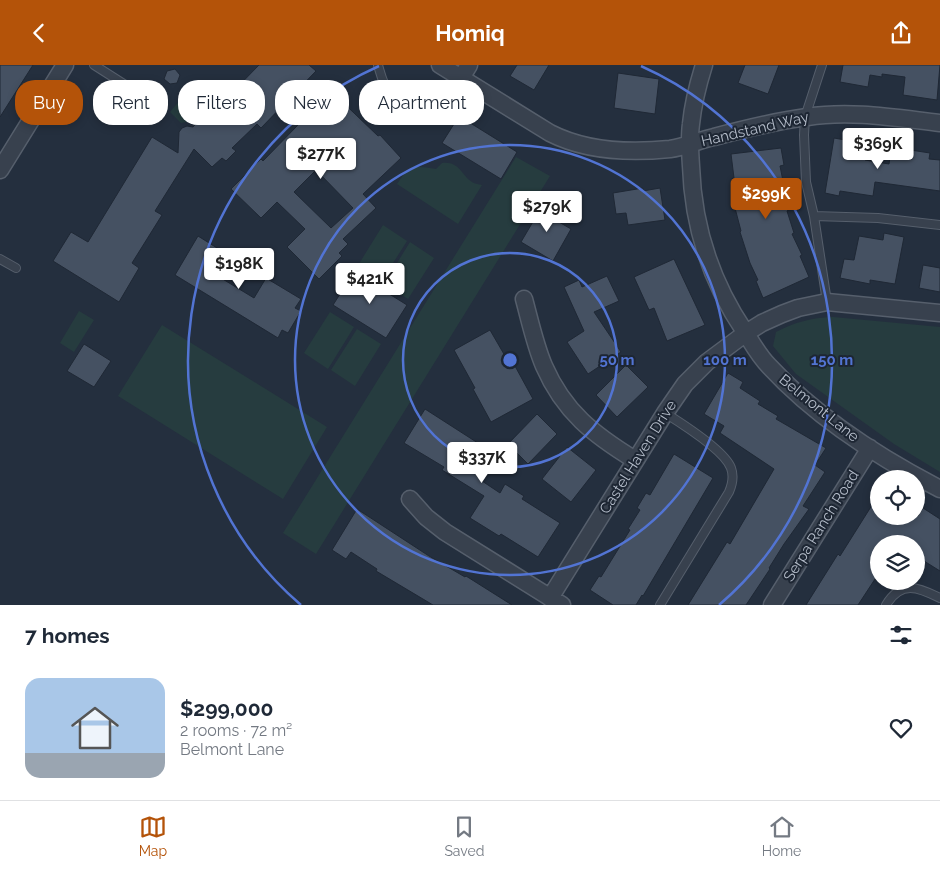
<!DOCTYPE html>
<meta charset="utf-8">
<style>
body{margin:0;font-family:Raleway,sans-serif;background:#f2f2f3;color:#1f2937;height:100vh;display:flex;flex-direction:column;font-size:19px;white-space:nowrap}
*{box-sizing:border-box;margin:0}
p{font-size:16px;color:#747a83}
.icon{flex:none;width:28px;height:28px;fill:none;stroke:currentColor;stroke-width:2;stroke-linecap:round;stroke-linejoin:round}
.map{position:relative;height:540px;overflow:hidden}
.panel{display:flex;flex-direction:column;background:#fff;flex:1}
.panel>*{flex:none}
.top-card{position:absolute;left:15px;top:15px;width:500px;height:45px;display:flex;gap:10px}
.buttons{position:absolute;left:870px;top:405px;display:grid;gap:10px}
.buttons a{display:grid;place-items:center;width:55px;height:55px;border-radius:50%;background:#fff;box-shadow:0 2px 8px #0003;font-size:25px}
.price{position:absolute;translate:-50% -42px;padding:0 11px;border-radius:5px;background:#fff;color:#222;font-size:16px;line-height:32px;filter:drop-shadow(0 1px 2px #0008)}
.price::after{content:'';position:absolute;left:50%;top:30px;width:15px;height:11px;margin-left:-8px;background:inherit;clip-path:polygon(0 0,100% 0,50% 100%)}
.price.on{background:#b45309;color:#fff}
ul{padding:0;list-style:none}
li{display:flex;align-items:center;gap:15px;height:125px;padding:0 25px}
li span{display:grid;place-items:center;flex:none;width:140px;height:100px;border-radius:15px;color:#555}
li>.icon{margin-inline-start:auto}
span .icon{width:60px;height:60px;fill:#fffc;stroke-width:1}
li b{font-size:21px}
h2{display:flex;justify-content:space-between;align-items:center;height:60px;padding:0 25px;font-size:21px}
.tag{padding:0 18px;border-radius:20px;background:#fff;box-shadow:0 2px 8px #0003;font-size:18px;line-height:45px}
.tag.on{background:#b45309;color:#fff}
header{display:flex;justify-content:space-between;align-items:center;height:65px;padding:0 25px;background:#b45309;color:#fff;font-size:22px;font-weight:700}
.tabs{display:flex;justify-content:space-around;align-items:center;height:70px;border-top:1px solid #e0e1e3;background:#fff;font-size:14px;color:#747a83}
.tabs a{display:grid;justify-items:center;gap:2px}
.tabs .on{color:#b45309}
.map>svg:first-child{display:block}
.green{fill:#263c3f}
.building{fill:#455162;stroke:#1f2835;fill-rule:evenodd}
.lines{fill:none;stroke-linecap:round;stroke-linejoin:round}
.service-casing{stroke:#565f6c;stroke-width:10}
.minor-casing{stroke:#565f6c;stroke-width:19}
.service{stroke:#38414e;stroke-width:8}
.minor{stroke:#38414e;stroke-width:16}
.ring{fill:none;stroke:#5274d3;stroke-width:2.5}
.labels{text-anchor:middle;stroke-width:4;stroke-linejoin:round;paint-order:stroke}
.street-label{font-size:15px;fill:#b4bcc9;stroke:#1d2633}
.centre{fill:#5274d3;stroke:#1d2633;stroke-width:2.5}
.ring-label{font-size:15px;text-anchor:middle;font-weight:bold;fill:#5274d3;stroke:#1d2633;stroke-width:4;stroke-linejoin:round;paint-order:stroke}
</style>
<header><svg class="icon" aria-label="back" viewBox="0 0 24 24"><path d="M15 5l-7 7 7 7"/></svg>Homiq<svg class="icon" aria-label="share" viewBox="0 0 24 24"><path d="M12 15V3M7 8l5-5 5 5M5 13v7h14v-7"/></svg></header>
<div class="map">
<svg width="940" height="540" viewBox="0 0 940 540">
<rect width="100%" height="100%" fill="#242f3e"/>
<!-- green -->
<path class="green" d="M186 28H190L203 41 199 44 201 47 191 56 181 58 170 47Z
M516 92 550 111 316 489 283 468Z
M442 98C465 96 460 118 482 120L458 159 397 119C409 100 414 100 436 104Z
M383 160 407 176 381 217 357 202Z
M410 177 434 193 408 234 384 219Z
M79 246 94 255 74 287 60 278Z
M330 247 354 262 328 304 304 288Z
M833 252 940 262V407L894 379 796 309 773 281 776 267C796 257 810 253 833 252Z
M162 260 327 362 283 434 118 331Z
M357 264 381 279 355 321 331 305Z"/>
<!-- building -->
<path class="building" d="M0 0H33L0 52Z
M259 0H309L316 6 261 63 257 59 232 83 236 86 226 96 222 93 212 102 194 84 155 146 162 150 132 198 139 203 119 237 53 196 71 167 88 177 152 72 178 88 179 67 182 63 187 61 193 62 214 40 217 43Z
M517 0H549L534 25 510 11Z
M745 0H779L768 29 738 18Z
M843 0H940L937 35 903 30 905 12 882 9V12L870 10 868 22 840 17Z
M175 4 180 10 177 18 170 19 164 14 167 6Z
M618 8 659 14 655 49 614 43Z
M331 26 378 71 380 70 401 93 363 129 376 143 343 174 348 179 339 188 342 191 319 214 287 182 305 164 277 137 261 153 231 124 261 94 263 96ZM316 105 353 143 331 163 294 127Z
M459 51 517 87 501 114 442 78Z
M834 73 868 79 865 95 889 99 890 92 903 93 904 84 930 88 929 94 940 95V126L875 117 873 131 840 126 839 131 825 128Z
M781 83 784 100 780 101 784 121 781 122 788 146H787L794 168 792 169 802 190 800 191 809 212 763 233 756 216 758 215 750 198 740 167 741 166 735 143 738 142 731 114 734 113 731 89Z
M643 123V126L660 123 665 155 628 160 626 148 616 149 613 128Z
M544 138 563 149 559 157 571 164 553 196 521 177Z
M884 168 904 172 895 219 870 215V219L840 213 844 194 854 195 859 171 883 175Z
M198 171 233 193 221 213 254 233 266 213 301 234 295 243 301 246 288 268 282 265 278 273 175 210Z
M674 194 705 260 667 276 654 243 649 245 634 212Z
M923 200 940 203V227L919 223Z
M354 207 407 240 386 273 333 240Z
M607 211 619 236 594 247 621 287 588 309 567 277 584 266 564 222 579 215 582 222Z
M490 265 512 303 515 301 533 334 491 357 473 324 475 323 454 285Z
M84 279 111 296 94 322 67 306Z
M626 300 648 322 617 352 596 330Z
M728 308 743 317 740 323 760 336 758 339 778 351 776 354 826 383 815 400 825 407 803 441 809 444 784 479 769 503 770 504 746 540H688L727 477 730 479 774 404 720 368 724 361 704 349Z
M425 344 495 389 479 414 500 428 505 419 524 431 522 434 560 458 538 492 501 469 499 471 470 453 484 431 442 405 444 402 404 378Z
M537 349 557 369 528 399 508 379Z
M567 382 596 405 571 437 542 414Z
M674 389 713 413 643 531 642 530 636 540H613L590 525 599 511 601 512 630 465 628 464 640 445 637 443 646 428 650 430Z
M879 429V451H918L923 443 940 454V506L916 491V479H879V508L858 540H806L838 489 840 491Z
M357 444 429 491 465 512 466 511 512 540H433L376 506 377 504 351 487 346 494 332 485Z"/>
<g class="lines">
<defs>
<path id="service" d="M94 0 127 21
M378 0C381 10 383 20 390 29 404 47 435 46 452 35 458 30 464 24 470 19
M822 0 805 52 804 70 806 117 814 151 827 237
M814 151 878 153 940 160
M0 194 16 203
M660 540 729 427C732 420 734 411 731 403 725 386 681 358 665 348
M886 540C901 515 918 522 940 533"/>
<path id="minor" d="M440 0 550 68C585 86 631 88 670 84 685 82 699 75 714 72 744 64 776 56 807 52 851 45 896 53 940 58
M704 0C698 19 693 39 691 59 689 73 690 87 691 101 693 161 711 217 745 267 752 278 759 291 769 301 816 352 878 392 940 424
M461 13 469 0
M0 105 65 0
M524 234C530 256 535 280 544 301 564 347 594 370 635 395
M410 434 426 452 445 467 562 540
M550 533 665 348 685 319 707 297 746 268 762 258 782 249 798 243 827 237 940 248
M772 540 870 383"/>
</defs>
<!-- service casing -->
<use href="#service" class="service-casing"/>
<!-- minor casing -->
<use href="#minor" class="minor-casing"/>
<!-- service -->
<use href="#service" class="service"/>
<!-- minor -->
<use href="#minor" class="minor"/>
</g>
<!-- distance rings -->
<g class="ring">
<circle cx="510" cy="295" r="107"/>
<circle cx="510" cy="295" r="215"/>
<path d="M301 540A322 322 0 0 1 379 1M641 1A322 322 0 0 1 719 540"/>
</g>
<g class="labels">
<!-- street labels -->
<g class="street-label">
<text transform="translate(755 64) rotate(-13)" y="5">Handstand Way</text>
<text transform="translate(819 343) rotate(39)" y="5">Belmont Lane</text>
<text transform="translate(638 392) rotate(-58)" y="5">Castel Haven Drive</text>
<text transform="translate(821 461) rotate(-58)" y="5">Serpa Ranch Road</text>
</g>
</g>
<circle cx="510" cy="295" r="8" class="centre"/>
<g class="ring-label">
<text x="617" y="300">50 m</text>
<text x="725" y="300">100 m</text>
<text x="832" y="300">150 m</text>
</g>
</svg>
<div class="buttons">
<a><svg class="icon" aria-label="locate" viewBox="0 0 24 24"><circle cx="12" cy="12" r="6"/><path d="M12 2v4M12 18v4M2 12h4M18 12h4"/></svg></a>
<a><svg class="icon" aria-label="layers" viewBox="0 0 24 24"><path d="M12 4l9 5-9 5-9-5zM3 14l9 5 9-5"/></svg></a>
</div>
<b class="price" style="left:878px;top:105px">$369K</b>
<b class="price" style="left:321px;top:115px">$277K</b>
<b class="price on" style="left:766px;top:155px">$299K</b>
<b class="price" style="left:547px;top:168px">$279K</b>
<b class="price" style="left:239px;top:225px">$198K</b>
<b class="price" style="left:370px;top:240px">$421K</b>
<b class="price" style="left:482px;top:419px">$337K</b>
<div class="top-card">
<a class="tag on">Buy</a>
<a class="tag">Rent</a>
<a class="tag">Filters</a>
<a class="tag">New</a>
<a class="tag">Apartment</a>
</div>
</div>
<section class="panel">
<h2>7 homes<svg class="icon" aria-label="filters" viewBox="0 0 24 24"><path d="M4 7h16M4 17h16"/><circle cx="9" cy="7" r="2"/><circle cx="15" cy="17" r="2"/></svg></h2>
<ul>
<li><span style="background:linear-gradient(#a9c7e8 75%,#9aa5b1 0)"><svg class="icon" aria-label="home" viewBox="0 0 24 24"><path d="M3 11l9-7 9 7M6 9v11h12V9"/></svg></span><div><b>$299,000</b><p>2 rooms · 72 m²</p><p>Belmont Lane</p></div><svg class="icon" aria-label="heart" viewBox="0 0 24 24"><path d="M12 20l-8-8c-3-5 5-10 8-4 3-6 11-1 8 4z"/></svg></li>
</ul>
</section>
<nav class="tabs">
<a class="on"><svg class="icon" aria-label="map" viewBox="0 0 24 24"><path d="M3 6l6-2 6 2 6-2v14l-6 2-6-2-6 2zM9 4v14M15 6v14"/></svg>Map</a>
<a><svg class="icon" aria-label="saved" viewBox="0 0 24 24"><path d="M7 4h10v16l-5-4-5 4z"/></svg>Saved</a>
<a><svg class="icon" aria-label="home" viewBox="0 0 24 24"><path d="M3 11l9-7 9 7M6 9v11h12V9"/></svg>Home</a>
</nav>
